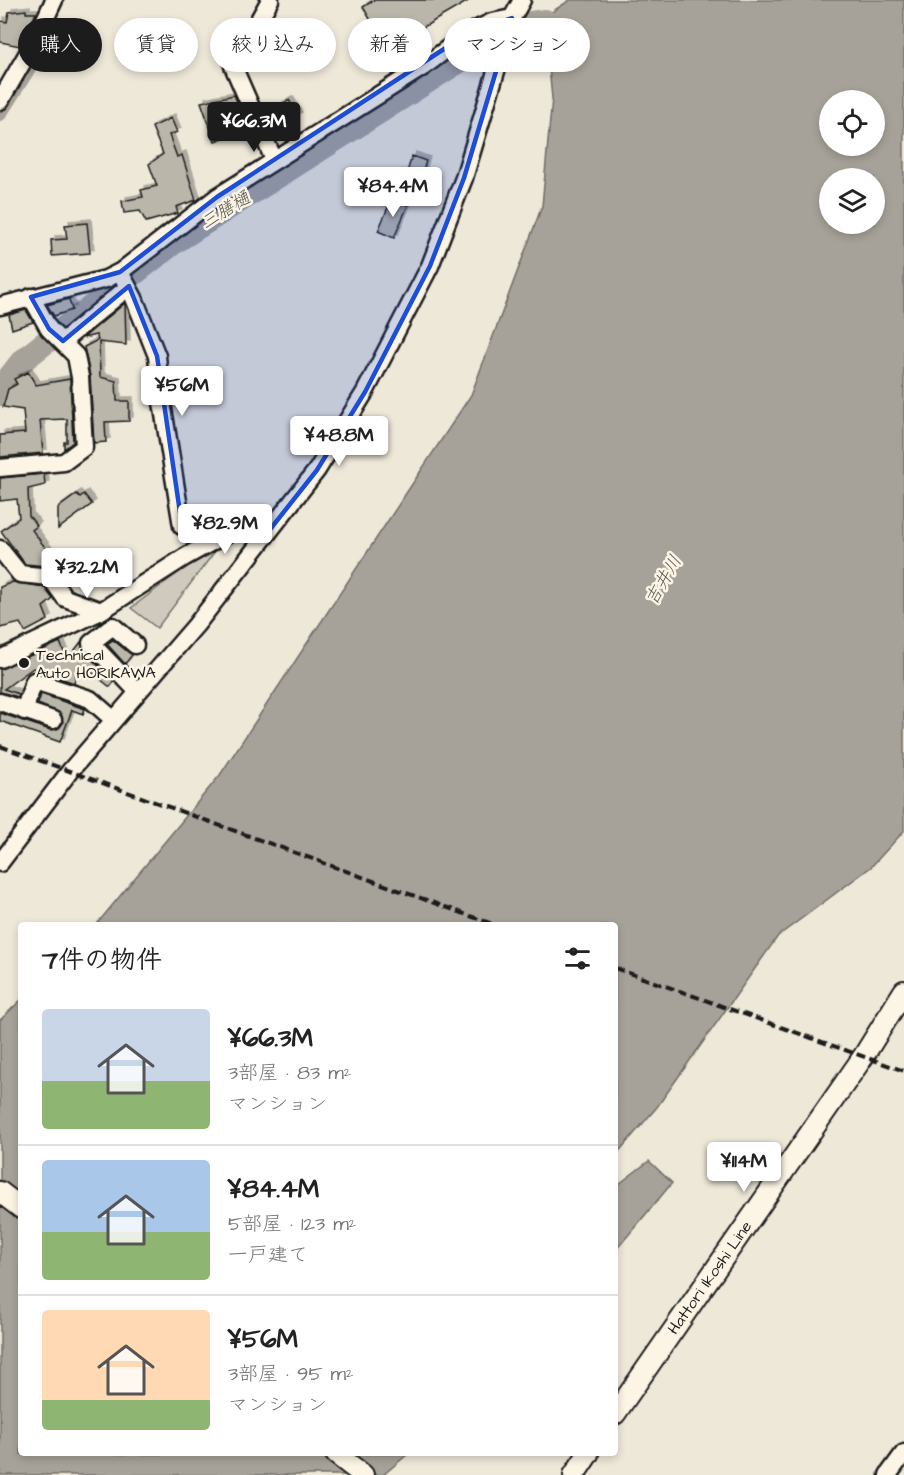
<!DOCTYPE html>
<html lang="ja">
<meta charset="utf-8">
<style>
body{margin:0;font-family:"Architects Daughter","Klee One",sans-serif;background:#f2f2f2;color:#222;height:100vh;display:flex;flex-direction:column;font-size:22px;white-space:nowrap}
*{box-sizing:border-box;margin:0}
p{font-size:20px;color:#767676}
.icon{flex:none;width:33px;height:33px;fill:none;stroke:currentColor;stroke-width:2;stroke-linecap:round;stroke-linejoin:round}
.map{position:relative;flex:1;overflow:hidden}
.panel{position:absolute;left:18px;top:922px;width:600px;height:534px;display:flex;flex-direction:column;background:#fff;border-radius:6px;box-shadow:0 3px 9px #0003}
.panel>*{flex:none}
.guide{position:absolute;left:18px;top:18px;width:600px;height:54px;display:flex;gap:12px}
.fabs{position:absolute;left:819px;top:90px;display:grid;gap:12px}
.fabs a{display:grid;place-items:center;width:66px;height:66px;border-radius:50%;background:#fff;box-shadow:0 3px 9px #0003;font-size:30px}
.price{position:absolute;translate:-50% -51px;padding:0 14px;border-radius:6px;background:#fff;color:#222;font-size:20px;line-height:39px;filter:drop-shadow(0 2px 3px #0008)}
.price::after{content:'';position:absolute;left:50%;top:36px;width:18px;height:14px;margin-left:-9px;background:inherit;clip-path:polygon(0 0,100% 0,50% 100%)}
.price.current{background:#1c1c1c;color:#fff}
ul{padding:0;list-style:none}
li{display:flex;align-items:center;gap:18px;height:150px;padding:0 24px}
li+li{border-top:2px solid #e0e0e0}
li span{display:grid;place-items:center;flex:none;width:168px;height:120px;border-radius:6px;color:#555}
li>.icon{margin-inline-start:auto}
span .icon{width:72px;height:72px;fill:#fffc;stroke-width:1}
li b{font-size:26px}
h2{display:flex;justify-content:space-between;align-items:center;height:72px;padding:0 24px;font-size:26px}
.tag{padding:0 21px;border-radius:27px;background:#fff;box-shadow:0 3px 9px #0003;font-size:21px;line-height:54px}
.tag.current{background:#1c1c1c;color:#fff}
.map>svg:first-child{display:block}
.green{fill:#cfcabd;stroke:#76736c;stroke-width:1.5}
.water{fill:#a7a299;stroke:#6f6c67;stroke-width:1.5;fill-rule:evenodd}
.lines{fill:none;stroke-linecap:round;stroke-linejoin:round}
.canal{stroke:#a7a299;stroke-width:14}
.river{stroke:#a7a299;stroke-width:24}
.building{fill:#bab6aa;stroke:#1c1c1c;stroke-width:1.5;filter:url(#shadow)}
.minor-casing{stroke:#1c1c1c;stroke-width:21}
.major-casing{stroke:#1c1c1c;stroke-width:24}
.minor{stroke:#fcf5e5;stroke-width:16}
.major{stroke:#fcf5e5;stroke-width:20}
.rail{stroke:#1c1c1c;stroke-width:4;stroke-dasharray:9 4.5;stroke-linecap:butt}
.marked{fill:#1d4ed8;fill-opacity:0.2;stroke:#1d4ed8;stroke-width:4.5;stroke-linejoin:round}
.poi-dot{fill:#1c1c1c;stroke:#fcf5e5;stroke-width:2}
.labels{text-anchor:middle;stroke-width:5;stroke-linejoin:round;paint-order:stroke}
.poi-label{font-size:16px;fill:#1c1c1c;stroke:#fcf5e5;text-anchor:start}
.street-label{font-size:16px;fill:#1c1c1c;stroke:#fcf5e5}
.water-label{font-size:18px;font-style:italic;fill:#5b5854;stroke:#fcf5e5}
</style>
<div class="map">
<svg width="904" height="1475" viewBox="0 0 904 1475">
<defs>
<filter id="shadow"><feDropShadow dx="4" dy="-4" stdDeviation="0" flood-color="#0004"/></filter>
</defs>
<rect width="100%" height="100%" fill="#eee8d9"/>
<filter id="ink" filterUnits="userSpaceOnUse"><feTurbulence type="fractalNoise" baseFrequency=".0167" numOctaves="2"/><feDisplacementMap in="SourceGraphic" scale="12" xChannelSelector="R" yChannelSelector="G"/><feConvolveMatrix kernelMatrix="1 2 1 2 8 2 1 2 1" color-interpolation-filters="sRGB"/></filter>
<g filter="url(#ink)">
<!-- green -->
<path class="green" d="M216 550 157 628 131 608 198 558Z"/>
<!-- water -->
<path class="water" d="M570 0H904V831L871 867 778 936 657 1107 615 1156V926L96 925 220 775 471 395 542 206 552 98 544 17ZM830 100H874V146H830ZM830 178H874V224H830Z
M21 1000V1454H408L383 1475H0V1020Z
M649 1161 672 1183 615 1251V1187Z"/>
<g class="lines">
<!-- canal -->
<path class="canal" d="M0 114 37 56 47 32"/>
<!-- river -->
<path class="river" d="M531 23 545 21
M0 394 5 383 23 360 176 241 472 53"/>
</g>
<!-- building -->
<path class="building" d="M374 0H470L372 57 362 39 377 31 363 7Z
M26 10V13H36L20 46 0 42V21L7 22 9 12Z
M234 95 244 117 224 125 228 136 215 141 201 102Z
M289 100 298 116 279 127 270 111Z
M171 118 177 132 169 135 177 157 182 155 196 200 176 207 178 213 146 222 140 211 124 213 122 201 143 197 141 190 157 186 149 164 163 154 152 127Z
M412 156 426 161 421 177 407 172Z
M392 198 408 205 394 238 378 231Z
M87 223 90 253 52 256 51 240 67 239 65 225Z
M69 299 72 310 54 316 47 305Z
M125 303 126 345 99 342 100 377 116 381 117 401H129V421L105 422 106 442 94 443 90 376 84 347 98 340 96 335 83 338Z
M26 310 33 322 12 329 9 315Z
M28 372 36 385 70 379 73 442 64 449V442H67V419L40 420 43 453 0 457V435L25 433 23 410 3 407 8 389 17 384 14 379Z
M44 474 45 485 28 489 29 516 37 526 32 530 50 554 47 556 46 566 25 564 1 531 19 518 17 499 0 501V478Z
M77 494 80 497 84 494 92 504 58 529V508Z
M13 582 44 587 53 599 43 607 48 620 25 632 20 623 0 628V587Z
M113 640 132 655 125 664 107 644Z
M60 642 67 660 81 642 83 650 114 682 110 687 80 663 74 683 33 668 4 689 19 694 18 697 0 692V669Z
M41 694 85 709 83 714 72 710 60 742 0 721V713L50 730 59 728 63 723 61 714 38 704Z"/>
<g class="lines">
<defs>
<path id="minor" d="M270 0 233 66 274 160
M0 101 36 39 54 0
M120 272 134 298 157 356 161 396 182 526C204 531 217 515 242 525
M0 306 106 279 120 272 217 197 423 67 467 34 492 22 512 18
M63 341 127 288
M0 468 64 462 84 447 80 377 76 356 49 329 31 297
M0 549 20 574 50 577 65 598 101 611
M135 645 113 626 91 643 138 692
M0 659 101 611 185 557 242 525 264 537
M0 702 53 720
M24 711 34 681 90 699 114 720
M0 863 70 771 196 625 317 470 365 392 430 266 464 178 512 18 522 0
M888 1475 904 1453"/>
<path id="major" d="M0 1192 21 1208
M615 1414 863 1057 904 991
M336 1454 363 1475
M574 1475 588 1454"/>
</defs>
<!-- minor casing -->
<use href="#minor" class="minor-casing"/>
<!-- major casing -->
<use href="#major" class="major-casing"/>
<!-- minor -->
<use href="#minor" class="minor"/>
<!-- major -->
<use href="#major" class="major"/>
<!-- rail -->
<path class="rail" d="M0 746 498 926
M615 968 904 1071"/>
</g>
</g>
<!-- marked area -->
<path class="marked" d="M512 18 464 178 430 266 365 392 317 470 264 537 229 520 182 526 157 356 129 286 63 341 49 329 31 297 120 272 217 197 467 34Z"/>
<!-- markers -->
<circle class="poi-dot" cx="24" cy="663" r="6"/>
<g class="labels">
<!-- poi labels -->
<g class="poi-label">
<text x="36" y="660">Technical<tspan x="36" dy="18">Auto HORIKAWA</tspan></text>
</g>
<!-- street labels -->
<g class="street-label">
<text transform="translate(709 1277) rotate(-55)" y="6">Hattori Ikoshi Line</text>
</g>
<!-- water labels -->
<g class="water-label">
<text transform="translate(225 210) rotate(-32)" y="6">三膳樋</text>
<text transform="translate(663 580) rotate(-60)" y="6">吉井川</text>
</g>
</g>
</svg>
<div class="fabs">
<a><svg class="icon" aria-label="locate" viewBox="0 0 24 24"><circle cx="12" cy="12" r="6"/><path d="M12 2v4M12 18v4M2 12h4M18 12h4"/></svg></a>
<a><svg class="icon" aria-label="layers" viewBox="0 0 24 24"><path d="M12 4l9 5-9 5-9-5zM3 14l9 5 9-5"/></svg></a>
</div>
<b class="price current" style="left:254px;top:153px">¥66.3M</b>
<b class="price" style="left:393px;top:218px">¥84.4M</b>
<b class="price" style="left:182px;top:417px">¥56M</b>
<b class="price" style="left:339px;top:467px">¥48.8M</b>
<b class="price" style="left:225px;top:555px">¥82.9M</b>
<b class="price" style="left:87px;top:599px">¥32.2M</b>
<b class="price" style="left:744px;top:1193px">¥114M</b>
<div class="guide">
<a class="tag current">購入</a>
<a class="tag">賃貸</a>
<a class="tag">絞り込み</a>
<a class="tag">新着</a>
<a class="tag">マンション</a>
</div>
<section class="panel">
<h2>7件の物件<svg class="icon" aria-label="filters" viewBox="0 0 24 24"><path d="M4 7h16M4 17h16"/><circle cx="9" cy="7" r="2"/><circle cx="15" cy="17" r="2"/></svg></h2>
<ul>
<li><span style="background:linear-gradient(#c9d6e8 60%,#8fb573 0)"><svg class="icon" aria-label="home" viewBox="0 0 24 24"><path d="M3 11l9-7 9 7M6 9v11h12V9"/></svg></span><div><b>¥66.3M</b><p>3部屋 · 83 m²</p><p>マンション</p></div></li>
<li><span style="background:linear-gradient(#a9c7e8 60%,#8fb573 0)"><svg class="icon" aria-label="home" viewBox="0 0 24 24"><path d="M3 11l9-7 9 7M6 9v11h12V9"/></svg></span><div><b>¥84.4M</b><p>5部屋 · 123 m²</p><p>一戸建て</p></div></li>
<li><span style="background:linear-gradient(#ffd9b3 75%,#8fb573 0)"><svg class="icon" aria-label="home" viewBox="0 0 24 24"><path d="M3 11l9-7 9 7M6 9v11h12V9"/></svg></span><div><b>¥56M</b><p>3部屋 · 95 m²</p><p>マンション</p></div></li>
</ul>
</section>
</div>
